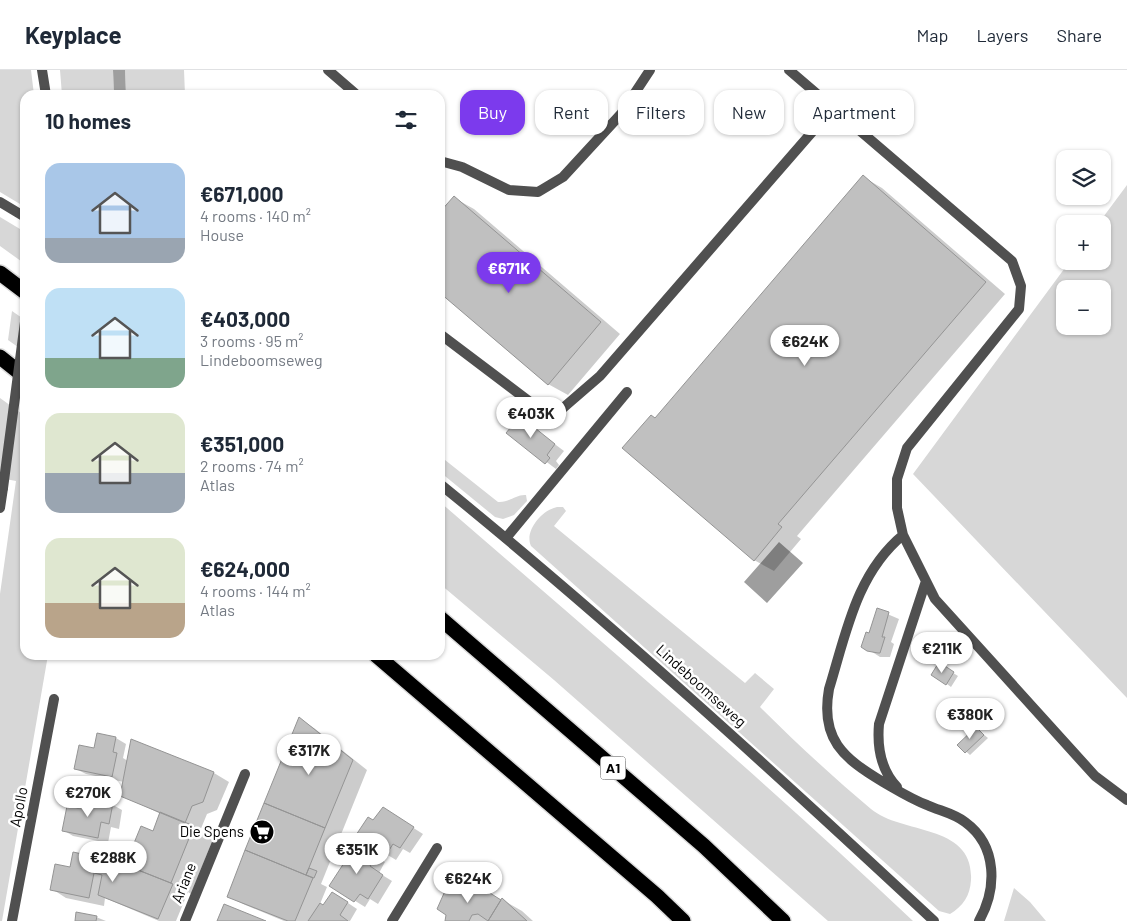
<!DOCTYPE html>
<meta charset="utf-8">
<style>
body{margin:0;font-family:Barlow,sans-serif;background:#f6f6f7;color:#1f2937;height:100vh;display:flex;flex-direction:column;font-size:19px;white-space:nowrap}
*{box-sizing:border-box;margin:0}
p{font-size:16px;color:#747a83}
.icon{flex:none;width:28px;height:28px;fill:none;stroke:currentColor;stroke-width:2;stroke-linecap:round;stroke-linejoin:round}
.map{position:relative;flex:1;overflow:hidden}
.sheet{position:absolute;left:20px;top:20px;width:425px;height:570px;display:flex;flex-direction:column;background:#fff;border-radius:15px;box-shadow:0 1px 4px #0004}
.sheet>*{flex:none}
.top-card{position:absolute;left:460px;top:20px;width:475px;height:45px;display:flex;gap:10px}
.controls{position:absolute;left:1056px;top:80px;display:grid;gap:10px}
.controls a{display:grid;place-items:center;width:55px;height:55px;border-radius:10px;background:#fff;box-shadow:0 1px 4px #0004;font-size:25px}
.price{position:absolute;translate:-50% -42px;padding:0 11px;border-radius:18px;background:#fff;color:#222;font-size:16px;line-height:32px;filter:drop-shadow(0 1px 2px #0008)}
.price::after{content:'';position:absolute;left:50%;top:30px;width:15px;height:11px;margin-left:-8px;background:inherit;clip-path:polygon(0 0,100% 0,50% 100%)}
.price.current{background:#7c3aed;color:#fff}
ul{padding:0;list-style:none}
li{display:flex;align-items:center;gap:15px;height:125px;padding:0 25px}
li span{display:grid;place-items:center;flex:none;width:140px;height:100px;border-radius:15px;color:#555}
li>.icon{margin-inline-start:auto}
span .icon{width:60px;height:60px;fill:#fffc;stroke-width:1}
li b{font-size:21px}
h2{display:flex;justify-content:space-between;align-items:center;height:60px;padding:0 25px;font-size:21px}
.tag{padding:0 18px;border-radius:15px;background:#fff;box-shadow:0 1px 4px #0004;font-size:18px;line-height:45px}
.tag.current{background:#7c3aed;color:#fff}
header{display:flex;align-items:center;gap:30px;box-sizing:border-box;height:70px;padding:0 25px;background:#fff;border-bottom:1px solid #e0e1e3}
header strong{font-size:24px}
nav{display:flex;gap:28px;margin-inline-start:auto;font-size:18px}
.map>svg:first-child{display:block}
.green{fill:#d7d7d7;fill-rule:evenodd}
.water{fill:#9e9e9e}
.shadow{fill:#0003}
.building{fill:#c0c0c0;stroke:#949494}
.lines{fill:none;stroke-linecap:round;stroke-linejoin:round}
.motorway-casing{stroke:#dbdbdb;stroke-width:18}
.service{stroke:#505050;stroke-width:10}
.minor{stroke:#505050;stroke-width:10}
.tertiary{stroke:#505050;stroke-width:10}
.motorway{stroke:#000;stroke-width:15}
.tertiary-bridge{stroke:#505050;stroke-width:10}
.labels{text-anchor:middle;stroke-width:5;stroke-linejoin:round;paint-order:stroke}
.shield{fill:#fff;stroke:#4c4c4c;stroke-width:1}
.shield-label{font-size:14px;font-weight:bold;fill:#000}
.street-label{font-size:15px;fill:#000;stroke:#fff}
.poi-label{font-size:15px;fill:#000;stroke:#fff;text-anchor:end}
</style>
<header>
<strong>Keyplace</strong>
<nav><a>Map</a><a>Layers</a><a>Share</a></nav>
</header>
<div class="map">
<svg width="1127" height="851" viewBox="0 0 1127 851">
<rect width="100%" height="100%" fill="#fff"/>
<!-- green -->
<path class="green" d="M0 0H31L34 25H25V137L0 122Z
M60 0H113L114 25H62Z
M125 0H184L185 25H126Z
M1127 115V628L913 404 1070 191H1102V154H1098ZM1065 219H1102V256H1065Z
M0 147 25 162V194L0 176Z
M12 241 25 250V282L8 270Z
M0 328 25 346V585H48L2 851H0V524L16 411 0 408Z
M440 386 498 432C509 433 516 424 526 425L527 431 514 445 503 449 495 447 440 402Z
M440 432C599 570 760 706 913 851H828L554 610 440 514Z
M557 437H563L566 441 554 456 745 613 755 603 774 619 760 637C795 672 833 707 871 739 902 765 974 753 971 810 970 826 963 836 950 844L939 841 531 476C524 461 542 440 557 437Z
M1014 818 1030 832 1046 851H1004Z"/>
<!-- water -->
<path class="water" d="M113 0H125L126 25H114Z
M779 472 803 493 767 533 744 512Z"/>
<!-- shadow -->
<path class="shadow" d="M863 107 882 118 1005 224 797 466 801 469 774 501 754 490Z
M454 128 474 139 620 264 568 325 548 314 440 221V144Z
M520 348 564 381 556 391 559 395 556 399 508 363Z
M878 540 899 549 891 572 894 574 890 587H880L863 576 870 565Z
M939 594 958 606 951 617 947 614Z
M300 649 314 658 367 700 321 814 327 817 320 834 324 836 342 829 357 839 350 851H284L243 834 228 826Z
M976 658 988 668 970 685 959 675Z
M98 665 116 668 126 674 123 688 128 691 132 670 214 703 229 712 217 740 207 744 200 761 213 769 191 824 188 822 176 851H159L105 828 104 836 66 828 52 819 71 799 126 796 154 762 161 744 121 725 124 712 86 704 76 699 95 680Z
M113 735 122 740 119 759 111 757 108 773 73 766 63 760Z
M393 745 423 764 410 783 403 779 396 790 386 784 373 752Z
M367 781 385 792 379 803 392 811 378 834 370 829 365 837 331 816Z
M464 824 503 830 522 841 533 851H447Z
M96 847 106 851H76Z"/>
<!-- building -->
<path class="building" d="M863 105 986 212 778 454 782 457 754 491 622 378 651 345 655 348Z
M454 126 601 252 548 315 440 223V142Z
M520 346 555 374 547 385 550 388 545 394 506 363Z
M877 538 889 542 882 567H885L880 583H878L867 581 861 577 866 562 869 563Z
M939 592 954 602 946 615 931 605Z
M299 647 353 690 325 758 264 733Z
M976 657 984 665 965 683 957 675Z
M97 663 116 667 113 682 117 683 112 707 74 699 79 675 94 678Z
M131 669 214 702 203 732 192 736 185 753 120 726Z
M86 728 113 733 109 754 101 752 98 768 62 761 67 736 78 738 84 737Z
M264 733 325 758 306 805 245 780Z
M383 737 414 757 400 778 393 774 386 785 356 765 368 747 373 750Z
M160 742 194 756 171 813 125 795 141 756 153 761Z
M357 773 376 786 370 796 383 805 368 829 360 824 354 832 329 816Z
M245 780 313 808 295 851H288L227 827Z
M73 782 105 789 106 787 173 814 158 849 98 825 102 805 94 803 89 828 50 820 55 794 70 797Z
M309 798 317 801 314 808 306 805Z
M471 811 501 830 488 851 478 844 472 845 469 851H445L446 845 437 839 445 821 447 823 452 816 464 823Z
M332 822 348 832 340 845 348 851H308L320 833 323 835Z
M502 828 527 851H488Z
M224 834 266 851H217Z
M76 842 97 846 96 851H75Z"/>
<g class="lines">
<defs>
<path id="motorway" d="M0 203 25 222
M0 287 25 307
M440 548 704 776 783 851
M376 585 657 826 683 851"/>
</defs>
<!-- motorway casing -->
<use href="#motorway" class="motorway-casing"/>
<!-- service -->
<path class="service" d="M328 0 357 25
M789 0 1012 191 1021 216 1019 239 907 378 897 409V438L903 465 935 529 1095 706 1127 730
M440 91 462 97 509 120 538 122 563 107 621 44 650 0
M440 264 534 335 563 338 600 306 833 38
M903 465C856 504 846 564 829 619 820 669 843 688 883 712 897 720 911 729 927 735 940 741 953 743 965 752 998 776 997 819 979 851
M506 468 627 322
M897 717C880 699 877 677 879 654L926 511"/>
<!-- minor -->
<path class="minor" d="M0 132 25 147
M440 414C611 553 773 701 934 851
M12 851 54 629
M185 851 245 704
M392 851 437 778"/>
<!-- tertiary -->
<path class="tertiary" d="M42 0 46 25
M0 438 3 418"/>
<!-- motorway -->
<use href="#motorway" class="motorway"/>
<!-- tertiary-bridge -->
<path class="tertiary-bridge" d="M3 418 25 252"/>
</g>
<!-- icons -->
<defs>
<symbol id="supermarket-disc" viewBox="-11 -11 22 22"><circle r="9.5" fill="#000" stroke="#fff"/><path d="M-6-5.5h2.5l.6 2H6L4.5 2H-2.5L-4.4-4H-6ZM-1.5 3.2a1.3 1.3 0 1 0 .1 0ZM3 3.2a1.3 1.3 0 1 0 .1 0Z" fill="#fff"/></symbol>
</defs>
<g fill-rule="evenodd">
<use href="#supermarket-disc" x="248" y="748" width="28" height="28"/>
</g>
<g class="labels">
<!-- shield labels -->
<rect class="shield" x="600.5" y="686.5" width="25" height="23" rx="4"/>
<g class="shield-label">
<text x="613" y="703">A1</text>
</g>
<!-- street labels -->
<g class="street-label">
<text transform="translate(701 616) rotate(42)" y="5">Lindeboomseweg</text>
<text transform="translate(19 737) rotate(-79)" y="5">Apollo</text>
<text transform="translate(184 813) rotate(-68)" y="5">Ariane</text>
</g>
<!-- poi labels -->
<g class="poi-label">
<text x="244" y="767">Die Spens</text>
</g>
</g>
</svg>
<div class="controls">
<a><svg class="icon" aria-label="layers" viewBox="0 0 24 24"><path d="M12 4l9 5-9 5-9-5zM3 14l9 5 9-5"/></svg></a>
<a>+</a>
<a>−</a>
</div>
<b class="price current" style="left:509px;top:224px">€671K</b>
<b class="price" style="left:805px;top:297px">€624K</b>
<b class="price" style="left:531px;top:369px">€403K</b>
<b class="price" style="left:942px;top:604px">€211K</b>
<b class="price" style="left:970px;top:670px">€380K</b>
<b class="price" style="left:309px;top:706px">€317K</b>
<b class="price" style="left:88px;top:748px">€270K</b>
<b class="price" style="left:357px;top:805px">€351K</b>
<b class="price" style="left:113px;top:813px">€288K</b>
<b class="price" style="left:468px;top:834px">€624K</b>
<div class="top-card">
<a class="tag current">Buy</a>
<a class="tag">Rent</a>
<a class="tag">Filters</a>
<a class="tag">New</a>
<a class="tag">Apartment</a>
</div>
<section class="sheet">
<h2>10 homes<svg class="icon" aria-label="filters" viewBox="0 0 24 24"><path d="M4 7h16M4 17h16"/><circle cx="9" cy="7" r="2"/><circle cx="15" cy="17" r="2"/></svg></h2>
<ul>
<li><span style="background:linear-gradient(#a9c7e8 75%,#9aa5b1 0)"><svg class="icon" aria-label="home" viewBox="0 0 24 24"><path d="M3 11l9-7 9 7M6 9v11h12V9"/></svg></span><div><b>€671,000</b><p>4 rooms · 140 m²</p><p>House</p></div></li>
<li><span style="background:linear-gradient(#bfe0f5 70%,#7fa58c 0)"><svg class="icon" aria-label="home" viewBox="0 0 24 24"><path d="M3 11l9-7 9 7M6 9v11h12V9"/></svg></span><div><b>€403,000</b><p>3 rooms · 95 m²</p><p>Lindeboomseweg</p></div></li>
<li><span style="background:linear-gradient(#dfe7d0 60%,#9aa5b1 0)"><svg class="icon" aria-label="home" viewBox="0 0 24 24"><path d="M3 11l9-7 9 7M6 9v11h12V9"/></svg></span><div><b>€351,000</b><p>2 rooms · 74 m²</p><p>Atlas</p></div></li>
<li><span style="background:linear-gradient(#dfe7d0 65%,#b9a48a 0)"><svg class="icon" aria-label="home" viewBox="0 0 24 24"><path d="M3 11l9-7 9 7M6 9v11h12V9"/></svg></span><div><b>€624,000</b><p>4 rooms · 144 m²</p><p>Atlas</p></div></li>
</ul>
</section>
</div>
